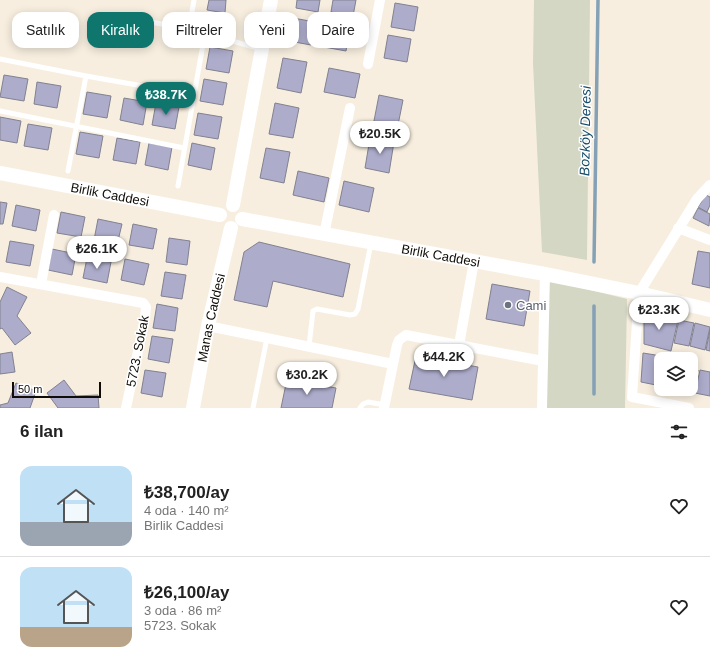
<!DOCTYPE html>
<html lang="tr">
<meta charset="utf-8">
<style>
body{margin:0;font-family:Arial,sans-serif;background:#f6f6f6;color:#222;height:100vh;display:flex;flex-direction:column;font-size:15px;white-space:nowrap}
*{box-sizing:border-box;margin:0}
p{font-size:13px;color:#767676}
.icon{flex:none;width:22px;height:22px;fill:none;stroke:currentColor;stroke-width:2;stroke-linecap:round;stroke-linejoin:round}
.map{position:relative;height:408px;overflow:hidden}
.sheet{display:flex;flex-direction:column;background:#fff;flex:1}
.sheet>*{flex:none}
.top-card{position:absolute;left:12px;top:12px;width:400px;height:36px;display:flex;gap:8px}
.controls{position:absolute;left:654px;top:352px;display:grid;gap:8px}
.controls a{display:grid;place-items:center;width:44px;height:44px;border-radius:8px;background:#fff;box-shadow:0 2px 10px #0003;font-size:20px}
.scale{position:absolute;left:12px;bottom:10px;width:89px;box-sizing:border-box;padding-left:4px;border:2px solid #100d08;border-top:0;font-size:11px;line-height:14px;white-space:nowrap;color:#100d08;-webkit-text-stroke:3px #fff;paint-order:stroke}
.price{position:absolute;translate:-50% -34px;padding:0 9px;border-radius:14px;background:#fff;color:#222;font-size:13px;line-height:26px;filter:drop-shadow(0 1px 2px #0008)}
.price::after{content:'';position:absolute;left:50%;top:24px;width:12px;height:9px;margin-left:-6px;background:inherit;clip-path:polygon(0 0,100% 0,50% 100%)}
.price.selected{background:#0f766e;color:#fff}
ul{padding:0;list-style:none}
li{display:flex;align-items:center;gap:12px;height:100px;padding:0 20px}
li+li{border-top:1px solid #e0e0e0}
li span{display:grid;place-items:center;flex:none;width:112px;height:80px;border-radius:12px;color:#555}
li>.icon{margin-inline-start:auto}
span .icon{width:48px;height:48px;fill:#fffc;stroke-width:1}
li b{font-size:17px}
h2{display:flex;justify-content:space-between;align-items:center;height:48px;padding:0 20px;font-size:17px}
.pill{padding:0 14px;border-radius:12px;background:#fff;box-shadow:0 2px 10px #0003;font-size:14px;line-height:36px}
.pill.selected{background:#0f766e;color:#fff}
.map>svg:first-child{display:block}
.green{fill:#d3d7c3}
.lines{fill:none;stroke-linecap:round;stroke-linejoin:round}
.stream{stroke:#84a1b6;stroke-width:3.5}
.building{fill:#adaccb;stroke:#818190}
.lane{stroke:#fff;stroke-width:5}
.street{stroke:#fff;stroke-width:10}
.secondary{stroke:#fff;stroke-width:14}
.worship-dot{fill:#6b7280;stroke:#fff;stroke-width:1.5}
.labels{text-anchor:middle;stroke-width:3;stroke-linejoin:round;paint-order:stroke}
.street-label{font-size:13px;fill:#100d08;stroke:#fff}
.worship-label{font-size:13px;fill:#5b616d;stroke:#fff;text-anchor:start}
.water-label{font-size:14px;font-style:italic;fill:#154b69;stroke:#fff}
</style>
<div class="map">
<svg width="710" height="408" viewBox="0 0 710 408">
<rect width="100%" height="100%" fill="#f7eedf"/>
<!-- green -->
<path class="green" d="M534 0H590L587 260 542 252 533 63Z
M549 280 627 299 625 408H545Z"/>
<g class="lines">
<!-- stream -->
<path class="stream" d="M594 262 598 0
M594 394V306"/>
</g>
<!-- building -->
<path class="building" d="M209 0H226L225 13 207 10Z
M297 0H320L318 12 296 8Z
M333 0H356L353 16 331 12Z
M395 3 418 7 414 31 391 27Z
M293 18 315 22 311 45 289 41Z
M328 24 350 28 346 51 324 47Z
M388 35 411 39 407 62 384 58Z
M210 47 233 51 229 73 206 69Z
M283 58 307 62 301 93 277 88Z
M329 68 360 74 355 98 324 92Z
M4 75 28 79 24 101 0 97Z
M204 79 227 83 223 105 200 101Z
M37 82 61 86 57 108 34 104Z
M87 92 111 96 107 118 83 114Z
M379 95 403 100 397 130 373 126Z
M124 98 147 102 143 125 120 120Z
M156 103 179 107 175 129 152 125Z
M275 103 299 108 293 138 269 134Z
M198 113 222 117 218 139 194 135Z
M0 117 21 121 17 143 0 140Z
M28 124 52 128 48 150 24 146Z
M80 132 103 136 99 158 76 154Z
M117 138 140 142 136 164 113 160Z
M370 138 394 142 389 173 365 168Z
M149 143 172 147 168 170 145 165Z
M192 143 215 148 211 170 188 165Z
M266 148 290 152 284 183 260 178Z
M298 171 329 178 324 202 293 195Z
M344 181 374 188 369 212 339 205Z
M706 195 710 197V205L707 212 698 207Z
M0 202 7 203 3 224H0Z
M16 205 40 210 36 231 12 226Z
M698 208 710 214 709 226 693 218Z
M61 212 85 217 81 237 57 233Z
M98 219 122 224 117 245 94 240Z
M133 224 157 229 153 249 129 245Z
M169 238 190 241 187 265 166 262Z
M10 241 34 245 30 266 6 262Z
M259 242 350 264 343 297 273 281 267 307 234 300 244 252Z
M52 249 76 254 72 275 48 270Z
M698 251 710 253V288L692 284Z
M87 258 111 262 107 283 83 278Z
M125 259 149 264 144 285 121 280Z
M165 272 186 275 182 299 161 296Z
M492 284 530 291 524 326 486 319Z
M7 287 27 297 17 316 31 333 15 345 2 328 0 329V302Z
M157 304 178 308 175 331 153 328Z
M644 312 678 320 671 351 644 344Z
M679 320 694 323 689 346 674 343Z
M695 323 710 327 705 350 690 346Z
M710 330V351L706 350Z
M152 336 173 339 169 363 148 359Z
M12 352 15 372 0 374V354Z
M643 353 668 357 667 359H661V386L641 382Z
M416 356 478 367 472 400 409 389Z
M691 368 698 370 694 393 674 389H691Z
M145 370 166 373 162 397 141 393Z
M700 370 710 372V396L695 393Z
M287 379 336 388 332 408H281Z
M64 380 76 396 98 395 99 408H58L47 393Z
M16 383 36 391 30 408H0V405L8 403Z"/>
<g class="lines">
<!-- lane -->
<path class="lane" d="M112 15 189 29 261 49
M189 29 194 0
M0 59 86 76 194 95
M0 111 184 148
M68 171 86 76
M178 186 205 33
M309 346 313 311 317 309 350 315 355 314 358 309 371 243
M253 408 267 338
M360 408 363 404 368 402 385 405"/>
<!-- street -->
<path class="street" d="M368 64 380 0
M678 228 710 240
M324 235 350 108
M0 277 143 303 146 307 145 318 126 408
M41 284 54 215
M208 326 393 364
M459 345 474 261
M384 408 397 345 399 340 406 335 543 361
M542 408 545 274
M689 408 632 397 639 293 697 199 710 185"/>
<!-- secondary -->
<g class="secondary">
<path id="s1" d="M0 173 220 215"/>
<path d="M233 205 271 0"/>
<path id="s2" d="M242 219 545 274 639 293 710 310"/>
<path id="s3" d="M193 408 208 326 231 228"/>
</g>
</g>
<!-- markers -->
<circle class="worship-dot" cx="508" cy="305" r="4"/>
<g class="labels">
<!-- street labels -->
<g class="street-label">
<text dy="5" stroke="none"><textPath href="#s1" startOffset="112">Birlik Caddesi</textPath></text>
<text dy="5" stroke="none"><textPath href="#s2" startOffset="202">Birlik Caddesi</textPath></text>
<text dy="5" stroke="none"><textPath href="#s3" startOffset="92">Manas Caddesi</textPath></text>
<text transform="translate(137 351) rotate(-79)" y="5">5723. Sokak</text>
</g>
<!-- worship labels -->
<g class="worship-label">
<text x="516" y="310">Cami</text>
</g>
<!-- water labels -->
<g class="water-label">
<text transform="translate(585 131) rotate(-89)" y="5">Bozköy Deresi</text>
</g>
</g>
</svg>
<div class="controls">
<a><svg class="icon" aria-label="layers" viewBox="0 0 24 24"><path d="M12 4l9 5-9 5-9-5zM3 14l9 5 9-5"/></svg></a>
</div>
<div class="scale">50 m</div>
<b class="price selected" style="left:166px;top:116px">₺38.7K</b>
<b class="price" style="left:380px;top:155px">₺20.5K</b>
<b class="price" style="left:97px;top:270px">₺26.1K</b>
<b class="price" style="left:659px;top:331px">₺23.3K</b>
<b class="price" style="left:444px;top:378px">₺44.2K</b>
<b class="price" style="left:307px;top:396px">₺30.2K</b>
<div class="top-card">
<a class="pill">Satılık</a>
<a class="pill selected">Kiralık</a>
<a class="pill">Filtreler</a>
<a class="pill">Yeni</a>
<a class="pill">Daire</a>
</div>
</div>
<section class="sheet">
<h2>6 ilan<svg class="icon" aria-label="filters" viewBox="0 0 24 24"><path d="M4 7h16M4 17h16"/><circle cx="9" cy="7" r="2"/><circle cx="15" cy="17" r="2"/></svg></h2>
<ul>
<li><span style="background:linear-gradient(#bfe0f5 70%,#9aa5b1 0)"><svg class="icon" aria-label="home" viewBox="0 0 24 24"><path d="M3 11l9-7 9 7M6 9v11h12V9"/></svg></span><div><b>₺38,700/ay</b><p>4 oda · 140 m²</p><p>Birlik Caddesi</p></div><svg class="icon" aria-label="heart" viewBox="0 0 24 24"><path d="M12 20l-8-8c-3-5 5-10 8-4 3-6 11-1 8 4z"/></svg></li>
<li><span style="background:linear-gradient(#bfe0f5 75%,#b9a48a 0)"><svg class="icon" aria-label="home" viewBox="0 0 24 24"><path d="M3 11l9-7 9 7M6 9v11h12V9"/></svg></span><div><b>₺26,100/ay</b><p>3 oda · 86 m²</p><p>5723. Sokak</p></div><svg class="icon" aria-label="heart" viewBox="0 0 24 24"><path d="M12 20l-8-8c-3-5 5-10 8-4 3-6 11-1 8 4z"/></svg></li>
</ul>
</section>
